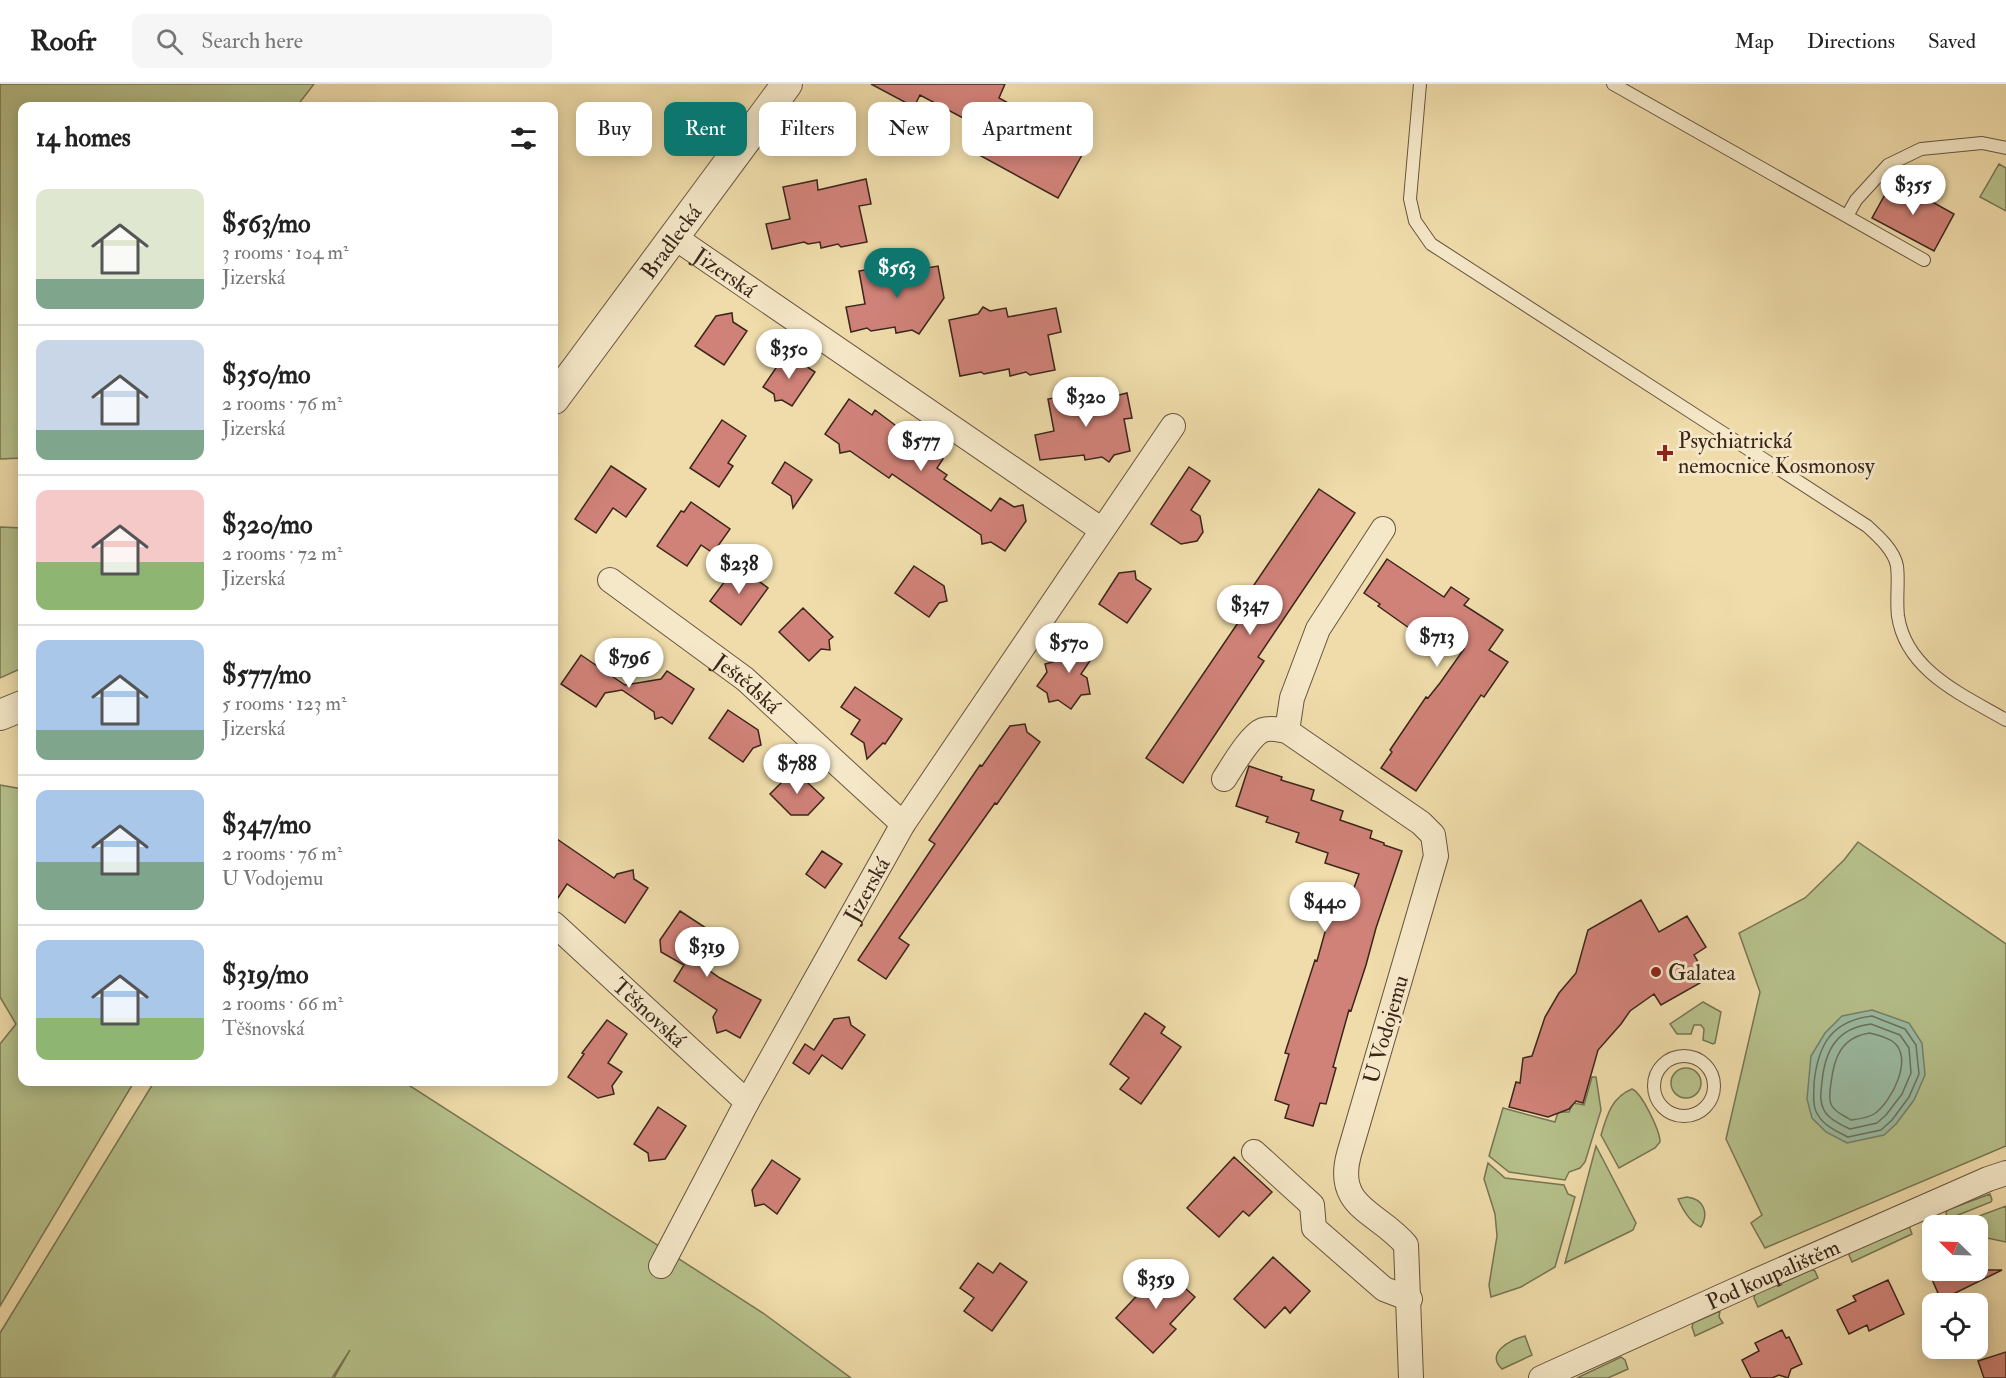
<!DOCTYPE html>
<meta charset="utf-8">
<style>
body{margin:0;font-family:"IM FELL Double Pica",serif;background:#f6f6f6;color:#222;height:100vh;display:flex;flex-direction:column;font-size:22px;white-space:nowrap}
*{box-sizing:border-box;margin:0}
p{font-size:20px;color:#767676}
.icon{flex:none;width:33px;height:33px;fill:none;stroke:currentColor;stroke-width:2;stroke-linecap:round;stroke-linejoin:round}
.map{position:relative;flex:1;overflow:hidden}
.panel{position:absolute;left:18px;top:18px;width:540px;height:984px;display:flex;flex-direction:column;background:#fff;border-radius:12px;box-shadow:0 3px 15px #0003}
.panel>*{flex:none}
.hud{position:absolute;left:576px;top:18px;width:570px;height:54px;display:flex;gap:12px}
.needle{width:39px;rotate:293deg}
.controls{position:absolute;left:1922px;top:1131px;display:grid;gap:12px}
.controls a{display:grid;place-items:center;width:66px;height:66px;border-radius:12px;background:#fff;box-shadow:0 3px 15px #0003;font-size:30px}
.price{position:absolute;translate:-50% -51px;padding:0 14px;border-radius:21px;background:#fff;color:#222;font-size:20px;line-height:39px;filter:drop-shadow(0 2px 3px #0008)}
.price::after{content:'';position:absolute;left:50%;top:36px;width:18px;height:14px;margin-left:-9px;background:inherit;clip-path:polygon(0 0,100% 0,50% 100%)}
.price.current{background:#0f766e;color:#fff}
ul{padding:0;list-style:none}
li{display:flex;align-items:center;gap:18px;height:150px;padding:0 18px}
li+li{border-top:2px solid #e0e0e0}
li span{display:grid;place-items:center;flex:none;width:168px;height:120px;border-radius:12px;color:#555}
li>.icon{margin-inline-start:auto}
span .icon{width:72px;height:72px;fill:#fffc;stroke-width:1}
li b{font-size:26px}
h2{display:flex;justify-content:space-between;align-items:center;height:72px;padding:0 18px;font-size:26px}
.tag{padding:0 21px;border-radius:12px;background:#fff;box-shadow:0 3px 15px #0003;font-size:21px;line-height:54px}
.tag.current{background:#0f766e;color:#fff}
header{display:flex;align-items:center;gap:36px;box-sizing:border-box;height:84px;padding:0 30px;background:#fff;border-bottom:2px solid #e0e0e0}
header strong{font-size:28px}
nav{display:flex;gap:33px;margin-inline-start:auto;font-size:21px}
.search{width:420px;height:54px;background:#f6f6f6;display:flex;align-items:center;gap:15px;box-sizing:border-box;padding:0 21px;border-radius:12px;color:#767676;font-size:22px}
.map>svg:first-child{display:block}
.green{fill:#b6c18b;stroke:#787454;stroke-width:1.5}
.water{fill:#9bbca3;stroke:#75806d;stroke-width:1.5}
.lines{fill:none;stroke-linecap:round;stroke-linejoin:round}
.shore{stroke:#6b7160;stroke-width:1.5}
.building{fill:#d08278;stroke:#3b261c;stroke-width:1.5}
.service-casing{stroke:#685440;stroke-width:14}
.minor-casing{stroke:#685440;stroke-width:26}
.tertiary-casing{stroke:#685440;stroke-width:32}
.service{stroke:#f5e8c8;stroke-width:12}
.minor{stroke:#f5e8c8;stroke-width:24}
.tertiary{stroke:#f5e8c8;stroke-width:30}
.poi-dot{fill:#8f2418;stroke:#f5e8c8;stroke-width:2}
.labels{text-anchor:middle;stroke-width:6;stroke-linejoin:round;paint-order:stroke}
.street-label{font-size:22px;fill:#3b261c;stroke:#f5e8c8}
.poi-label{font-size:22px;fill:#3b261c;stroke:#f5e8c8;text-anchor:start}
</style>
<header>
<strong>Roofr</strong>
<div class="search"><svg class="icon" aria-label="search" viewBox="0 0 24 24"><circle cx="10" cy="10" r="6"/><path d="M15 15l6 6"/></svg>Search here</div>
<nav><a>Map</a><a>Directions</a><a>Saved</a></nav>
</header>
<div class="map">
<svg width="2006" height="1294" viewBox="0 0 2006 1294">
<rect width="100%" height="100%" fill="#efdcaa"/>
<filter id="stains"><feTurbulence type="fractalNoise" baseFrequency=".00333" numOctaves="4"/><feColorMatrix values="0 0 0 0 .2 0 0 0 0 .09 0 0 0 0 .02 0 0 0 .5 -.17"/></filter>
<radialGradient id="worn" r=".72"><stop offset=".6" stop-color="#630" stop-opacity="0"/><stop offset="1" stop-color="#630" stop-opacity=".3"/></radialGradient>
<!-- green -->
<path class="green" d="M0 0H314L297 22H22V374L0 375Z
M1999 80 2006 84V127L1980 113Z
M0 443 22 444V584L0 594Z
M0 701 22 705V998H134L0 1222V960L16 940 0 913Z
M1858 758 2006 860V1062L1765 1164 1751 1139 1762 1131 1726 1055 1760 908 1739 849 1805 814 1844 776Z
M1703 918 1721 928 1715 959 1713 960 1703 956 1704 945 1701 941H1694L1691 950H1677L1670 940Z
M1671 999a15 15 0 1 1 30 0a15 15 0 1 1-30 0Z
M1592 993H1596L1601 1026 1585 1078 1580 1084 1569 1088 1565 1096 1509 1088 1489 1072 1503 1024 1555 1038 1558 1028H1569L1573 1019 1584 1021Z
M154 998H404L763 1229 851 1294H334L350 1266 332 1294H0V1249Z
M1632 1005C1642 1009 1660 1047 1660 1058L1655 1064 1619 1084 1601 1051C1607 1031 1612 1013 1632 1005Z
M1596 1062 1636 1139 1633 1146 1629 1148 1565 1179Z
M1488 1079 1505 1094 1564 1101 1568 1110 1575 1113 1555 1183 1521 1203 1491 1213 1489 1201 1497 1152 1495 1130 1484 1095Z
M1990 1110 1992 1116 1991 1118 1948 1135 1946 1129 1947 1126Z
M1687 1113C1704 1115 1709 1129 1701 1143 1690 1139 1683 1126 1678 1115Z
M2006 1122V1158L1977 1152V1142L1955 1141Z
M1909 1142 1912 1150 1852 1178 1849 1171 1851 1167Z
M1811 1185 1815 1187 1818 1194 1758 1223 1754 1214 1755 1210Z
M1720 1227 1719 1233 1723 1239 1695 1252 1692 1243 1693 1239Z
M1525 1252 1532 1271 1502 1285C1485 1269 1510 1256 1525 1252Z
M1621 1273 1625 1276 1628 1285 1608 1294H1577Z"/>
<!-- water -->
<path class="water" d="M1872 926 1909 939 1922 959 1925 991 1914 1016 1896 1040 1884 1051 1847 1059 1826 1048 1812 1034 1807 1015 1811 972 1825 949 1842 932Z"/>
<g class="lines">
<!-- shore -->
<path class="shore" d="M1872 932 1905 945 1916 961 1919 990 1909 1013 1892 1036 1881 1046 1848 1053C1838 1048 1824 1042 1818 1031 1812 1023 1814 1009 1814 999 1818 961 1831 937 1872 932Z
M1871 940 1900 951 1909 964 1911 989 1902 1010 1886 1031 1877 1039 1850 1045C1841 1041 1828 1035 1824 1026 1819 1017 1821 1007 1822 998 1825 966 1837 944 1871 940Z
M1870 949C1877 951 1886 953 1892 957 1915 972 1892 1018 1874 1030 1868 1034 1859 1035 1851 1036 1845 1032 1836 1029 1832 1022 1828 1016 1830 1006 1831 999 1834 974 1841 953 1870 949Z"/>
</g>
<!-- building -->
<path class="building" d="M871 0H1005L999 14 1087 62 1058 114 970 66 982 44 920 11 914 23Z
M866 95 871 120 859 122 867 158 841 163 838 160 821 164 820 158 808 160 804 158 772 165 766 140 790 135 783 103 817 96 818 106Z
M1893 96 1954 130 1934 167 1872 134Z
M892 181 894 187 917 182 921 185 938 182 944 214 919 250 912 246 896 249 895 243 871 247 867 244 851 248 846 223 865 220 859 187Z
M983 223 990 227 1006 224 1008 233 1056 224 1061 248 1048 251 1055 286 1030 291 1026 288 1010 292 1009 285 984 290 981 288 960 292 949 236 978 230Z
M732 229 733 238 747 247 724 281 695 262 716 232Z
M786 269 815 288 792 322 782 316 775 317 774 310 763 303Z
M1082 309 1083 315 1107 310 1111 313 1127 309 1132 334 1124 335 1130 367 1114 371 1109 378 1102 373 1085 376 1084 371 1040 376 1035 351 1054 347 1048 315Z
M849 315 872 331 875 326 919 359 928 357 930 366 943 375 937 384 947 391 944 395 991 427 1000 414 1014 423 1023 421 1026 437 1005 467 991 458 982 460 981 451 892 390 889 394 850 367 840 369 839 360 825 350Z
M722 336 746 352 728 379 733 382 719 403 690 384Z
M785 378 812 396 793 424 791 412 772 399Z
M611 382 646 405 626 433 613 424 596 449 575 435Z
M1189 383 1210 397 1191 426 1200 432 1203 448 1197 457 1181 460 1151 440Z
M1319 405 1355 429 1258 573 1264 577 1183 699 1146 674 1244 530 1237 526Z
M691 418 730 445 713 469 701 461 687 482 657 462 681 427 684 428Z
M1387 475 1444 513 1451 503 1469 515 1464 521 1503 546 1489 566 1508 578 1484 613 1481 611 1416 707 1381 684 1392 668 1390 666 1426 613 1428 614 1440 599 1464 565 1426 539 1419 551 1378 522 1380 520 1364 509Z
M737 481 768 504 741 541 710 517Z
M914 482 944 502 947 517 939 519 929 533 895 509Z
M1135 487 1136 495 1151 505 1127 539 1099 520 1119 489Z
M803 524 833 553 829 556 830 566 821 565 809 577 779 548Z
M1077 551 1098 565 1081 590 1087 594 1090 610 1081 611 1071 625 1058 616 1049 618 1047 609 1037 602 1047 588 1045 580 1060 576Z
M581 571 625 601 661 595 667 587 694 605 672 640 662 633 655 635 654 628 622 606 605 609 596 623 561 600Z
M855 603 902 635 885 660 883 659 867 675 864 659 851 650 860 636 841 623Z
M728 626 758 646 761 661 753 664 743 678 709 654Z
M1025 640 1027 648 1040 658 997 720 995 719 899 854 909 861 886 895 858 876 935 760 929 756 980 681 982 682 1010 642Z
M1249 682 1282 693 1281 696 1314 706 1311 716 1343 727 1340 736 1372 747 1370 754 1384 759V761L1402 767 1376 844 1366 881 1351 927 1349 926 1333 983 1336 984 1326 1020 1320 1019 1313 1042 1285 1034 1289 1021 1275 1016 1289 970 1285 969 1315 876 1317 877 1330 830 1343 834 1359 790 1325 779 1328 769 1296 758 1299 749 1266 738 1268 733 1236 722Z
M794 686 824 714 808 731H791L770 710Z
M554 753 614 794 617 790 633 786 634 795 648 804 625 839 567 800 554 820Z
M822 767 842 780 825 804 806 790Z
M1641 816 1659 848 1687 832 1706 863 1694 871 1704 888 1700 899 1661 921 1654 910 1630 927 1621 940 1598 966 1583 1019 1576 1017 1569 1025 1548 1033 1509 1023 1516 998 1520 999 1523 974 1532 972 1545 933 1559 909 1576 889 1588 846Z
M680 827 709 846 690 873 720 894 761 916 740 954 726 946 717 949 713 933 717 926 674 897 684 881 661 868 660 856Z
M1145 929 1165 943 1161 949 1181 963 1141 1020 1120 1005 1129 994 1110 980Z
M849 933 851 941 865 951 842 985 822 971 809 990 793 979 805 960 814 966 834 935Z
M607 936 627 950 608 979 622 988 612 1002 614 1010 598 1014 568 993 584 970 582 969Z
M658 1023 686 1042 665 1075 649 1077 648 1069 634 1060Z
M1234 1073 1272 1108 1249 1132 1243 1127 1219 1153 1187 1124Z
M772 1076 800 1095 777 1130 764 1120 755 1122 752 1106Z
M1273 1173 1310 1207 1290 1229 1285 1223 1265 1244 1234 1215Z
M978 1179 993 1189 1000 1179 1027 1198 992 1247 964 1227 974 1214 960 1204Z
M1163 1184 1195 1213 1170 1240 1176 1245 1153 1269 1116 1234Z
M1944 1186H2002L1941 1216 1931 1193Z
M1888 1196 1904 1230 1869 1247 1867 1241 1849 1250 1837 1226 1856 1217 1853 1212Z
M1782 1246 1786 1254 1789 1253 1802 1280 1791 1285 1788 1294 1779 1291 1772 1294H1751L1742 1276 1759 1267 1755 1259Z
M2006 1268V1294H1984L1978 1277Z"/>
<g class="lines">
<defs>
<path id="service" d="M1420 0 1410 115 1415 137 1431 160 1867 442C1878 452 1894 466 1897 482 1899 498 1896 515 1898 532 1906 587 1963 611 2006 636
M1613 0 1924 176
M1847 132 1856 116 1888 81 1921 65 1982 59 2006 64
M1654 1002a30 30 0 1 1 60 0a30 30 0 1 1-60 0Z"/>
<g id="minor">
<path id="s1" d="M674 153 1102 446"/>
<path id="s2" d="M610 496 745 595 903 740"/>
<path d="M1287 647 1292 614 1318 545 1383 445"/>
<path d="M1224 695C1232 683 1250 651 1263 646 1271 643 1280 646 1287 647L1421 739 1433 751 1436 772 1349 1070C1334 1124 1379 1128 1406 1161L1411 1294"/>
<path id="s3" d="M554 840 747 1018"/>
<path d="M1254 1068 1312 1121 1314 1144 1384 1205 1410 1215"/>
<path id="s4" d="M661 1182 747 1018 903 740 1173 342"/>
<path id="s5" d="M1541 1294 1749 1200 1988 1095 2006 1089"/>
</g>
<g id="tertiary">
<path id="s6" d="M554 315 787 0"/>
<path d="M0 631 22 622"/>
</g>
</defs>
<!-- service casing -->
<use href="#service" class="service-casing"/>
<!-- minor casing -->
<use href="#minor" class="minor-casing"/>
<!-- tertiary casing -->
<use href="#tertiary" class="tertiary-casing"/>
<!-- service -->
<use href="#service" class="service"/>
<!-- minor -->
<use href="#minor" class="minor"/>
<!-- tertiary -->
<use href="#tertiary" class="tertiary"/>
</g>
<!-- markers -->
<g class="poi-dot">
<path d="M1662 360h6v6h6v6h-6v6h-6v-6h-6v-6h6z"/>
<circle cx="1656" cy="888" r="6"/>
</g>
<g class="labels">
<!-- street labels -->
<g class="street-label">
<text dy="8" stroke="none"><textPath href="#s6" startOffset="196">Bradlecká</textPath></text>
<text dy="8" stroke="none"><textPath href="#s1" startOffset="62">Jizerská</textPath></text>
<text dy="8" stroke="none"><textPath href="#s2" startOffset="172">Ještědská</textPath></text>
<text dy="8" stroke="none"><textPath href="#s4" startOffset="429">Jizerská</textPath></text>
<text dy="8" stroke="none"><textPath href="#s3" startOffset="130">Těšnovská</textPath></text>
<text transform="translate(1385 945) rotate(-74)" y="8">U Vodojemu</text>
<text dy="8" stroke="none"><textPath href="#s5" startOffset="254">Pod koupalištěm</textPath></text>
</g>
<!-- poi labels -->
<g class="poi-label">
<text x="1678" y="364">Psychiatrická<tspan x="1678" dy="25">nemocnice Kosmonosy</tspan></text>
<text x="1668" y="896">Galatea</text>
</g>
</g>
<rect width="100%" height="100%" filter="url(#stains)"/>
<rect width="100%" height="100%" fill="url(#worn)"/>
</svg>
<div class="controls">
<a><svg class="needle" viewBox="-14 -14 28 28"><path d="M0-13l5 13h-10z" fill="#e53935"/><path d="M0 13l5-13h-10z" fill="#767676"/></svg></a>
<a><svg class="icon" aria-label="locate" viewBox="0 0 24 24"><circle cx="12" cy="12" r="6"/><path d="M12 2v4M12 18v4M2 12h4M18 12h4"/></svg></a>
</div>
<b class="price" style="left:1913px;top:132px">$355</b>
<b class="price current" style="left:897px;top:215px">$563</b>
<b class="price" style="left:789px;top:296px">$350</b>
<b class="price" style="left:1086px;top:344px">$320</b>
<b class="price" style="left:921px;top:388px">$577</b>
<b class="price" style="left:739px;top:511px">$238</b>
<b class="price" style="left:1250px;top:552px">$347</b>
<b class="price" style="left:1437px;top:584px">$713</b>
<b class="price" style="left:1069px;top:590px">$570</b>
<b class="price" style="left:629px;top:605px">$796</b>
<b class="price" style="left:797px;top:711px">$788</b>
<b class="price" style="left:1325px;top:849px">$440</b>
<b class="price" style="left:707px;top:894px">$319</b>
<b class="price" style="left:1156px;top:1226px">$359</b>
<div class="hud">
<a class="tag">Buy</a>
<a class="tag current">Rent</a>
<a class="tag">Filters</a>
<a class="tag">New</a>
<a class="tag">Apartment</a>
</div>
<section class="panel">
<h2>14 homes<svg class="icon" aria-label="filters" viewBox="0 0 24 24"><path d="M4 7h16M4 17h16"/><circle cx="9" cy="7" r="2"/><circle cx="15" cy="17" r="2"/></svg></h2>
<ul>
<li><span style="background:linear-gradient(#dfe7d0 75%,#7fa58c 0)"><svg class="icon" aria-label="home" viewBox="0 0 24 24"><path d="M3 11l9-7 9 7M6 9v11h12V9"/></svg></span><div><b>$563/mo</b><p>3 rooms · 104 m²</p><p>Jizerská</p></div></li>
<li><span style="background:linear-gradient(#c9d6e8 75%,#7fa58c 0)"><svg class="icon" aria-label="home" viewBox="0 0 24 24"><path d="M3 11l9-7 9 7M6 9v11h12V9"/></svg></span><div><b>$350/mo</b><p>2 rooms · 76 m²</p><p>Jizerská</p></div></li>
<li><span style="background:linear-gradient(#f6c9c9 60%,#8fb573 0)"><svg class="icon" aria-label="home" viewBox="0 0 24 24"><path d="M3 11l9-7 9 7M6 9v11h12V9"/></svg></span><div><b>$320/mo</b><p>2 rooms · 72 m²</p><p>Jizerská</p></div></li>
<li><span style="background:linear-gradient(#a9c7e8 75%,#7fa58c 0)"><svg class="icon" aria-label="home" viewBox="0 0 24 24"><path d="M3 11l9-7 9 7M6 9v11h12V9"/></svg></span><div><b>$577/mo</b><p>5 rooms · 123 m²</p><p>Jizerská</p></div></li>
<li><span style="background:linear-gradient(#a9c7e8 60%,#7fa58c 0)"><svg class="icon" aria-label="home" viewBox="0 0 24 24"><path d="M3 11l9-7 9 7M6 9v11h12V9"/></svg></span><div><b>$347/mo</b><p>2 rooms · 76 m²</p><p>U Vodojemu</p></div></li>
<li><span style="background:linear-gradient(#a9c7e8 65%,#8fb573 0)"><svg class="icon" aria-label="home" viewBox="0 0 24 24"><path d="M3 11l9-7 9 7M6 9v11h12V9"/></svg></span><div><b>$319/mo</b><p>2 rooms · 66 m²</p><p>Těšnovská</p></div></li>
</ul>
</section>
</div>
